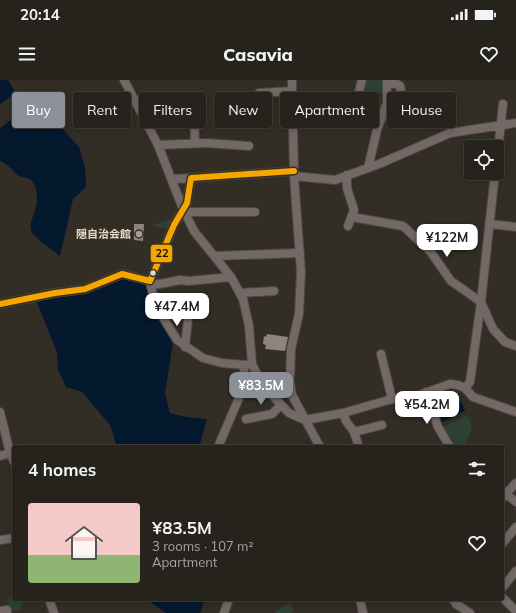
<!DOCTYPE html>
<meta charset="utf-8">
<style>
body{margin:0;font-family:Mulish,"Noto Sans JP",sans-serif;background:#2e2a25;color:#f1f3f6;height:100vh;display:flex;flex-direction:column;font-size:15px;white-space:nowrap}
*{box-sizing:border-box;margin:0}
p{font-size:13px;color:#a4a4a3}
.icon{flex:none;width:22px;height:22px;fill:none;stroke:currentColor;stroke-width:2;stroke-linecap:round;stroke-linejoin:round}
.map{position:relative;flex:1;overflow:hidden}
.panel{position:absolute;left:12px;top:365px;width:492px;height:156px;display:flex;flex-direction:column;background:#26221c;border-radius:4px;box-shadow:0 2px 10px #0003,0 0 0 1px #423f3b}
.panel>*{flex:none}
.hud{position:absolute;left:12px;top:12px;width:492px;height:36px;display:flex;gap:8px}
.buttons{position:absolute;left:464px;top:60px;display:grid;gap:8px}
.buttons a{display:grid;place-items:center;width:40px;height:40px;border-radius:4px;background:#26221c;box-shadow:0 2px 10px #0003,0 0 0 1px #423f3b;font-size:20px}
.price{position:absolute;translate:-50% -34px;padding:0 9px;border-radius:8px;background:#fff;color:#222;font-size:13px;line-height:26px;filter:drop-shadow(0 1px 2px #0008)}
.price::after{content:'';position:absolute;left:50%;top:24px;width:12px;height:9px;margin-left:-6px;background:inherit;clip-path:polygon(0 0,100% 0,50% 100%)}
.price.on{background:#8c9099;color:#fff}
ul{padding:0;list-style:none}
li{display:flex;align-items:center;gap:12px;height:100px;padding:0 16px}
li span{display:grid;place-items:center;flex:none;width:112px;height:80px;border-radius:4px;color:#555}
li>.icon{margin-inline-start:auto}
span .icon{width:48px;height:48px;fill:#fffc;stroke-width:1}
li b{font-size:17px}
h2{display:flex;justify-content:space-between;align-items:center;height:48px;padding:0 16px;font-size:17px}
.chip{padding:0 14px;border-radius:4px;background:#26221c;box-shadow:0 2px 10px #0003,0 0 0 1px #423f3b;font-size:14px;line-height:36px}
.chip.on{background:#8c9099;color:#fff}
.status{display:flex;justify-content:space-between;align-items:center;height:28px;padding:0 20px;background:#26221c;direction:ltr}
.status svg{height:11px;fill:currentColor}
header{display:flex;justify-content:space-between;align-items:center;height:52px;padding:0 16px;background:#26221c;font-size:18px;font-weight:800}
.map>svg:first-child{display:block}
.green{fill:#2d4135}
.water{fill:#04182e}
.building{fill:#8e837e}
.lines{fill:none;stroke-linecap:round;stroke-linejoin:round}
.minor-casing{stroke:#4d4941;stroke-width:10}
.minor{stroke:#736866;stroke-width:8}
.bus-1-casing{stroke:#38301f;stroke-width:9}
.bus-1{stroke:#f7a600;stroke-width:6}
.poi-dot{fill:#a29e94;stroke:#38301f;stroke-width:1.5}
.bus-dot{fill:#dfdacf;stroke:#38301f;stroke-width:1.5}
.labels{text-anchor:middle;stroke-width:4;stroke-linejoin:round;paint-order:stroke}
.poi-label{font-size:11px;font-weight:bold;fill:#dfdacf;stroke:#38301f;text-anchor:end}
.line-badge{stroke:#38301f;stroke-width:1.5}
.pale-badge-label{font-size:11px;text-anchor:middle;font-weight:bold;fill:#111}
</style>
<div class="status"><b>20:14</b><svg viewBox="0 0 49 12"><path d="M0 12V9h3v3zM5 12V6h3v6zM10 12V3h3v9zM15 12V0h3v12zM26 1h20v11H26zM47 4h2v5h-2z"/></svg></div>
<header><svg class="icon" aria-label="menu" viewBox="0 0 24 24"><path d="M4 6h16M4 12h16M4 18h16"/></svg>Casavia<svg class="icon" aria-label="heart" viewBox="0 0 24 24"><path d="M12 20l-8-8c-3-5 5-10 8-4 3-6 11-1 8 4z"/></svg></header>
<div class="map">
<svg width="516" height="533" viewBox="0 0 516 533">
<rect width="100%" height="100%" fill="#322e25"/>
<!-- green -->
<path class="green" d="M364 0H382V13L360 17Z
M174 138 169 148 155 147V144Z
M465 336 468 337C475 347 469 358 463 367H457L443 347Z
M14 518 21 519 22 530 11 531 10 526H8L7 519Z
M289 523 294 529 291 533H276V531Z"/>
<!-- water -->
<path class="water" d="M0 0H8L16 13 0 24Z
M38 14 52 37 79 67 85 87 86 107 73 119 60 176C54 171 32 156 31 150 29 142 35 134 36 126 38 119 37 105 31 100 27 97 23 98 19 96 12 91 8 84 0 81V48L19 34 25 23Z
M120 197 145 205 173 263 165 313 170 333 186 337 207 339 199 367H117L110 345 82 312 66 307 58 290 57 272 36 220Z
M450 315 459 319 465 329 463 332 441 343 433 320Z
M146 519H205L200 533H166Z"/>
<!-- building -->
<path class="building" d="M134 144H144L143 161 134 160Z
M267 254 288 257 285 271 265 269 266 265 263 264 264 256 266 257Z"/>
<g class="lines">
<defs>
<path id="minor" d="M124 0 158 65 183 129 194 151 231 197 243 219 249 246 252 284 258 296 273 316 289 333 305 340 343 333 392 319 406 320 450 304 458 305 465 308 473 317 516 332
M292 0 294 96 301 192 299 234 291 269 290 300 292 315 320 367
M387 4H397L400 6C403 16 395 18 387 18
M259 13 292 11
M292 20H357L362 0
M172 29 194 30 195 63
M158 65 206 63 249 66
M497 79 503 24
M368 88 377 50 387 23V0
M347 95V108L354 130 348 146
M294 96 335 100 379 84 450 53 516 43
M172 99 191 98
M185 132H255
M352 137 403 146 430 171 451 201 481 222 493 249 505 262 516 266
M490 144 516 147
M215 176 300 173
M150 201 153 215 159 231 177 260 203 278 222 283 245 285 252 284
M151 205 165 203 180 200 189 201 231 197
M240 213 274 211
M0 224 55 213 85 209 122 194 150 201 174 145 187 123 191 98 294 91
M185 267 189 230
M381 274 392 319
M465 308 470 302 481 222 495 93
M426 312 438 347 450 367
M0 332 9 369 14 382
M343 333 346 341 354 352 359 367
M246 339 272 334 281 325
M354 352 382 345
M218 367 239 318 245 285
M0 376 11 373
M503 411 516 422
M502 418 516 403
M0 460 14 458
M502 464 516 447
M502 508 516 491
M502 517 516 531
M49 519 54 533
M360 519 363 533
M453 519 456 524 470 533
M0 531 7 530V533
M224 533 229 519"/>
</defs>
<!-- minor casing -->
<use href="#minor" class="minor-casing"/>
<!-- minor -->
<use href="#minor" class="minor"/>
<defs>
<path id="bus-1" d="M0 224 55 213 85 209 122 194 150 201 174 145 187 123 191 98 294 91"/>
</defs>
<!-- bus-1 casing -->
<use href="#bus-1" class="bus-1-casing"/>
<!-- bus-1 -->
<use href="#bus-1" class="bus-1"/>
</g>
<!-- markers -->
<circle class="poi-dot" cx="139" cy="154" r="4"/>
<circle class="bus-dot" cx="153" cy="193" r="3.5"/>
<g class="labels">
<!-- poi labels -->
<g class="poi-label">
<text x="131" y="158">隠自治会館</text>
</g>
</g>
<rect class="line-badge" x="150" y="164" width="23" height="19" rx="4" fill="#f7a600"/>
<g class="pale-badge-label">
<text x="162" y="177">22</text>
</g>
</svg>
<div class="buttons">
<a><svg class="icon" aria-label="locate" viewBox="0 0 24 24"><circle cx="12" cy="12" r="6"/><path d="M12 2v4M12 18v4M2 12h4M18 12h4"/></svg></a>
</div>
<b class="price" style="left:447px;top:178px">¥122M</b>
<b class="price" style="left:177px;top:247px">¥47.4M</b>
<b class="price on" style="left:261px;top:326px">¥83.5M</b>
<b class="price" style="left:427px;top:345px">¥54.2M</b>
<div class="hud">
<a class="chip on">Buy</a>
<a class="chip">Rent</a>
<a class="chip">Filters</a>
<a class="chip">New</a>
<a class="chip">Apartment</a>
<a class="chip">House</a>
</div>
<section class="panel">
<h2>4 homes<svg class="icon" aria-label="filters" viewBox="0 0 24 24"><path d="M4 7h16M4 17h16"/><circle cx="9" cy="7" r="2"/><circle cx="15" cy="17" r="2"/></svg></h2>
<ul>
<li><span style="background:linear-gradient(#f6c9c9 65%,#8fb573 0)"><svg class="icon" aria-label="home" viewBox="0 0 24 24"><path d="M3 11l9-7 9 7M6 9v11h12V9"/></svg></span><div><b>¥83.5M</b><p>3 rooms · 107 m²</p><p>Apartment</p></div><svg class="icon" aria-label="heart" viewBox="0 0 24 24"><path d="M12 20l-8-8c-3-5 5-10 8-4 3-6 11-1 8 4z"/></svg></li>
</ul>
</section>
</div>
